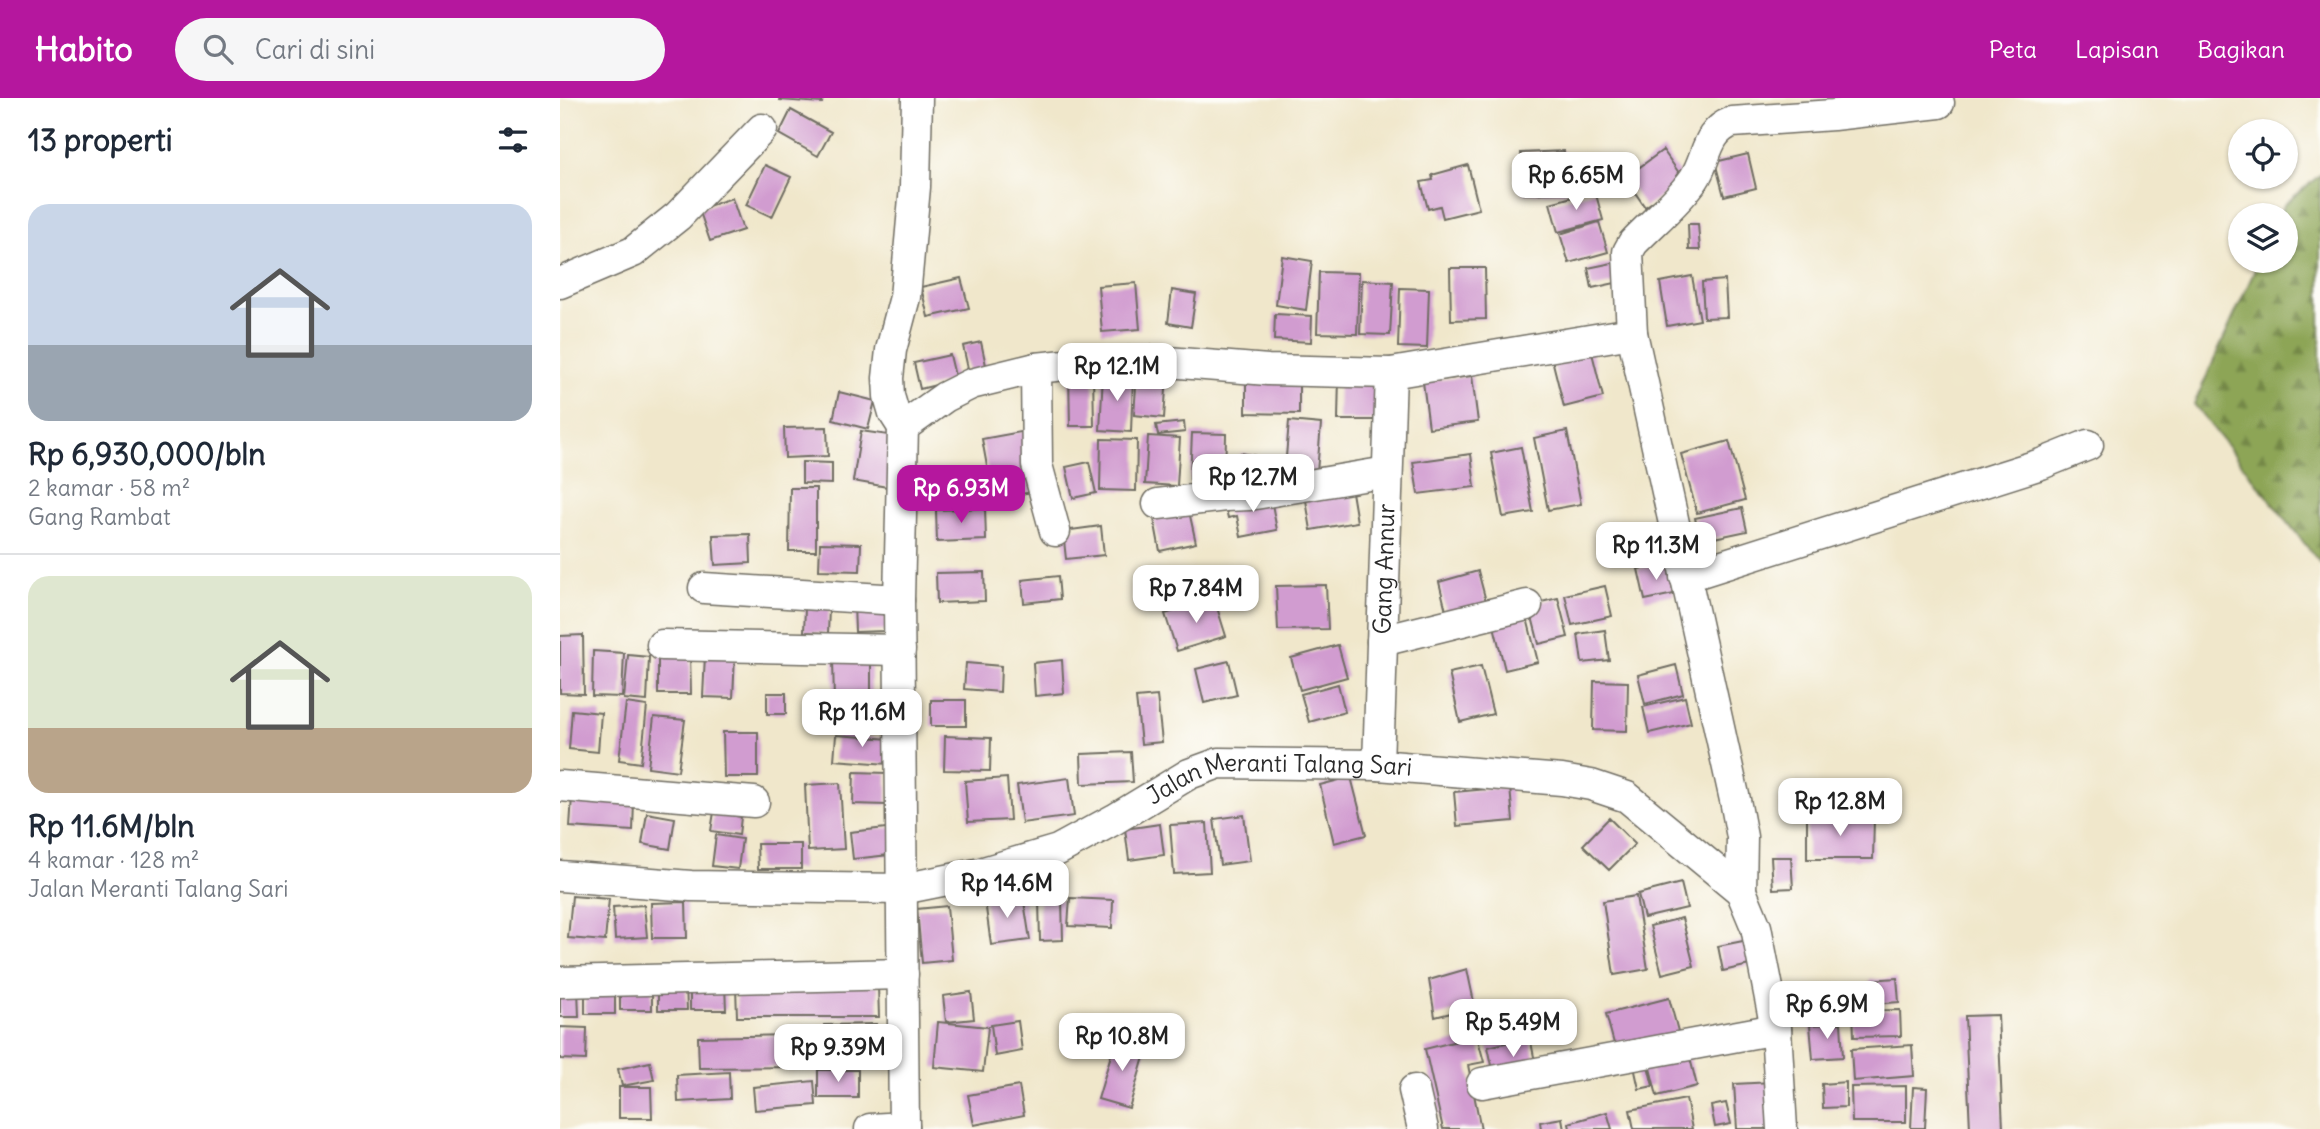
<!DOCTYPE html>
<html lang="id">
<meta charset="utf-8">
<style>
body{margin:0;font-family:Delius,sans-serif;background:#f6f6f7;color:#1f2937;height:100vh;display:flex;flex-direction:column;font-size:26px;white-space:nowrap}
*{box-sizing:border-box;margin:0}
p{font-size:23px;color:#747a83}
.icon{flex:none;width:38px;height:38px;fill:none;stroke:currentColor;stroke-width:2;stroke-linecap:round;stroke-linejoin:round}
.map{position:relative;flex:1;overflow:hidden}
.panel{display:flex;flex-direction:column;background:#fff;width:560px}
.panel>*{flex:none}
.buttons{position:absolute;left:1668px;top:21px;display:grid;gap:14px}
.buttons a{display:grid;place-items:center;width:70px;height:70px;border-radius:50%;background:#fff;box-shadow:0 2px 5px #0004;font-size:35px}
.price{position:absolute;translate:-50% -60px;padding:0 16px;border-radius:14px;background:#fff;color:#222;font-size:23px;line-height:46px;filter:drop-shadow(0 2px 4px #0008)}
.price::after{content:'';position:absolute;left:50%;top:42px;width:21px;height:16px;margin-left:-10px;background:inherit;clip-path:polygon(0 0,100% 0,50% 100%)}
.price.on{background:#b5179e;color:#fff}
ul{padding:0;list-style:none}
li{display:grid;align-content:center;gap:14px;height:371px;padding:0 28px}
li+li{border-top:2px solid #e0e1e3}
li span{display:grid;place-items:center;height:217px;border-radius:21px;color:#555}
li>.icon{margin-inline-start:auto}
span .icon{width:126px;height:126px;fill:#fffc;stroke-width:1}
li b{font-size:30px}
h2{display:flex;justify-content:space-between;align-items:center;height:84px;padding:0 28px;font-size:30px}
header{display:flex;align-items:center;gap:42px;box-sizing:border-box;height:98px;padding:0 35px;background:#b5179e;color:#fff}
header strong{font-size:33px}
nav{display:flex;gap:38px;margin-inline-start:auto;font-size:24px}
.search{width:490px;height:63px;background:#f6f6f7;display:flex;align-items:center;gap:18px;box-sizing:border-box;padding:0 24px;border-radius:38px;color:#747a83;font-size:26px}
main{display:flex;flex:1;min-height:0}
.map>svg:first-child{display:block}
.forest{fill:url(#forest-firs);stroke:#5c6840;stroke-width:2}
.building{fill:#d19cd0}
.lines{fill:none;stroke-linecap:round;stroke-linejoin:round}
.minor-casing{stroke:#706d63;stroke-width:33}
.minor{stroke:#fff;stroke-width:30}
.labels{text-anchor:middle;stroke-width:6;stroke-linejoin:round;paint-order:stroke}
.street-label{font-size:24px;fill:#2b2b2b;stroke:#fdfcf7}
</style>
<header>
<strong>Habito</strong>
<div class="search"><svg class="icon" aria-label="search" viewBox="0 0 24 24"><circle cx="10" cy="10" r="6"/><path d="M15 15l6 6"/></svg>Cari di sini</div>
<nav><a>Peta</a><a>Lapisan</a><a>Bagikan</a></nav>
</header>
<main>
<section class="panel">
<h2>13 properti<svg class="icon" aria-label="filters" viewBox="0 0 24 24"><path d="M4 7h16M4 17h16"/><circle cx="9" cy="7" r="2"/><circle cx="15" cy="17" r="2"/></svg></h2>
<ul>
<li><span style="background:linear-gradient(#c9d6e8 65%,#9aa5b1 0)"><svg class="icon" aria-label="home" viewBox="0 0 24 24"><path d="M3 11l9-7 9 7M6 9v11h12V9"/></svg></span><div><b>Rp 6,930,000/bln</b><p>2 kamar · 58 m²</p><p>Gang Rambat</p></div></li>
<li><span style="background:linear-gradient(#dfe7d0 70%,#b9a48a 0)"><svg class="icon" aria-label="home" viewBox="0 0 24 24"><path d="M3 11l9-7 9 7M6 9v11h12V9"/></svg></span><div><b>Rp 11.6M/bln</b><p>4 kamar · 128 m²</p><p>Jalan Meranti Talang Sari</p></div></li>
</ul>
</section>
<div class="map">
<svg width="1760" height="1031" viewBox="0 0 1760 1031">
<defs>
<pattern id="forest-firs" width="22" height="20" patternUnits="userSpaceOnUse" patternTransform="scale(1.75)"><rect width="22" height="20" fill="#8da556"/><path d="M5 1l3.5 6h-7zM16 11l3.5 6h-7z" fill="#738747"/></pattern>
</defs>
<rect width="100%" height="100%" fill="#fdfcf7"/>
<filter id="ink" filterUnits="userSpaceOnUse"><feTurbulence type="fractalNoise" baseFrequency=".0143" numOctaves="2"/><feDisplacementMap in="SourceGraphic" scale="14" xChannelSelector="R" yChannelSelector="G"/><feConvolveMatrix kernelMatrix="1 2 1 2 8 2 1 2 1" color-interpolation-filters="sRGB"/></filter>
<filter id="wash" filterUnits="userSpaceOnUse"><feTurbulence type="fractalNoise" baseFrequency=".00686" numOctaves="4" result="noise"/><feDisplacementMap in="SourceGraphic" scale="28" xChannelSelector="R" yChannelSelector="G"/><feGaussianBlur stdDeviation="1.57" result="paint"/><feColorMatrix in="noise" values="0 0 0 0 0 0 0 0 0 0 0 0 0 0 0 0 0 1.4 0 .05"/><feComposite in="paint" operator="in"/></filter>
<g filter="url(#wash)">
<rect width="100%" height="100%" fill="#f0e7cb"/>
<!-- forest -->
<path class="forest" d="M1760 77V465L1634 306 1699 163H1726V117H1719L1724 107Z"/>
<g id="blocks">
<!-- building -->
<path class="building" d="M220 0H263L262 5 220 2Z
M231 12 271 34 258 58 219 36Z
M1103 52 1124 82 1085 109 1065 80Z
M1004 53 1006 94 963 96 961 55Z
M1188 56 1196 90 1164 98 1155 64Z
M205 67 231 79 212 119 186 107Z
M908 67 919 111 883 120 880 108 868 111 861 84 873 82 872 77Z
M1035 93 1043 122 998 134 990 105Z
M172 100 183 132 150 143 139 111Z
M1039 124 1048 154 1009 165 1000 136Z
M1128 126H1138L1140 152H1129Z
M722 158 752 163 746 212 716 207Z
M1057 164 1060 184 1032 190 1028 170Z
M890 170H925L926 221 891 222Z
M759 174 799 175 797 236 757 235Z
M1132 178 1140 222 1107 228 1100 184Z
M401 180 409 210 368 219 361 189Z
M802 182 833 184 830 237 800 236Z
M1165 182 1167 219 1144 220 1142 184Z
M576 185 580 231 542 234 538 188Z
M840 190 869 191 867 250 838 249Z
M612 192 636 196 631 229 608 225Z
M715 216 752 218 751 244 714 242Z
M421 244 427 272 409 275 403 248Z
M1031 251 1043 299 1004 309 992 261Z
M390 257 396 282 360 291 354 265Z
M509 274H533L534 328H510Z
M577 275 607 277 604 320 574 317Z
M686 275H739V316L686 315Z
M543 277 573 278 571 334 540 332Z
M779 277H815V322H778Z
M912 278 918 324 869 330 863 284Z
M279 294 315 303 308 331 273 322Z
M729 323 761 326 757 374 725 371Z
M624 324 625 334 598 337 596 327Z
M267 329 268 358 225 360 224 330Z
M301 333 342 339 333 390 293 383Z
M466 333 478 393 433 401 422 341Z
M1007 333 1021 406 988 412 974 340Z
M632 335 666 336 665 382 630 381Z
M588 338 620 340 617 388 585 386Z
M541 341 577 342 576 393 540 392Z
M1169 343 1185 402 1137 415 1121 356Z
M961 349 973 414 943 419 931 355Z
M681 355 711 361 705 393 675 387Z
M911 356 915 389 858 396 853 364Z
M242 364 272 365V386L242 385Z
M529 364 536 395 513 400 506 369Z
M791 388 797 424 751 432 745 396Z
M230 390H256V453H229Z
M710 396 717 432 681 439 677 418 668 420 664 403Z
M425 410 426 442 377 444 376 412Z
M1182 410 1187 433 1140 443 1135 420Z
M629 413 636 445 600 453 594 421Z
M541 428 544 457 506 461 503 433Z
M190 436 191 465 155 467 153 437Z
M260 445 301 446 300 473 259 472Z
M1107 465 1114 496 1085 502 1078 471Z
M918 473 927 507 887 517 879 484Z
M424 474 425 503 377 505 376 475Z
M498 478 500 501 464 505 462 482Z
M766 487 768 531 718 532 716 488Z
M1045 488 1052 518 1012 527 1005 497Z
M654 500 666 538 617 553 605 516Z
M998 500 1008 539 979 546 969 507Z
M325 504 326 533 295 534 294 505Z
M245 510 269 511 268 535 244 534Z
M966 516 978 564 945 572 933 524Z
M1045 532 1049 562 1022 565 1018 536Z
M23 537 24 596 0 595V538Z
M778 547 787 579 740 592 731 560Z
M33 553 64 555 62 599 32 598Z
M98 556H130L131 596H98Z
M68 557 89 559 87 603 64 601Z
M145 557 175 558 173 600 143 599Z
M273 561H311V603H274Z
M502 562 504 595 475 598 473 565Z
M669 563 677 597 644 605 636 571Z
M406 565 441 568 440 594 404 591Z
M1116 567 1123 596 1085 606 1078 577Z
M921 568 933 616 900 624 889 575Z
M1034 583 1068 584 1067 633 1033 632Z
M778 586 785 614 749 624 741 596Z
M207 595H226V616H207Z
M597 598 602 644 581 646 576 600Z
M1125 599 1131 625 1089 635 1083 609Z
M371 602H406V628H371Z
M66 605 87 608 81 665 59 662Z
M12 612 41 615 38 654 9 651Z
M94 619 125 622 118 673 88 669Z
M163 634H198V679H164Z
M276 637 330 641 328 666 274 662Z
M385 638 431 640 430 673 384 672Z
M571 654 573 684 522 686 521 656Z
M294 674 327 675V707L293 706Z
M791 679 806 737 774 745 760 687Z
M447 680 450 722 408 724 405 683Z
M509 680 514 718 462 725 457 687Z
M280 685 284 751 248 753 245 687Z
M950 689 953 723 897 728 894 694Z
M12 698 74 702 73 733 10 729Z
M154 714 181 719 179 737 151 733Z
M87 715 115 720 110 751 82 746Z
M684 717 690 763 660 767 654 721Z
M1247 718 1314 719 1313 761H1247Z
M1049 720 1075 746 1049 772 1023 747Z
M647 725 650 774 614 776 610 727Z
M600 726 604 757 569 762 565 731Z
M335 729 338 756 293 761 290 734Z
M156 737 182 741 178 771 152 768Z
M197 746H241V771H198Z
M1211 759H1231L1233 790 1213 791Z
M1121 785 1127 810 1084 820 1078 796Z
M463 797 470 842 431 847 425 803Z
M12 798 49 801 45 843 8 840Z
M1076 798 1088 871 1054 877 1043 803Z
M510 800 553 802 552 830 508 828Z
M479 802H502L503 842 480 843Z
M126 804 127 840H92L91 805Z
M84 807 87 839 55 841 53 809Z
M387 808 392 862 362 865 357 811Z
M1122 820 1134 868 1102 876 1090 828Z
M1188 842 1194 866 1163 873 1158 848Z
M907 871 915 909 875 919 869 882Z
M1337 880 1339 904 1313 906 1310 882Z
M126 885 127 912H98V886Z
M130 887H165L166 912H130Z
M25 888H55V916H25Z
M318 888 319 919H177L176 889Z
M60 890H92V912H60Z
M18 891 19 919H0V892Z
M411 894 414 921 386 924 383 898Z
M1109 900 1119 937 1056 953 1046 916Z
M1340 912 1341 938 1294 939 1293 913Z
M1438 917 1443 1031H1410L1405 918Z
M458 923 462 953 435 958 431 927Z
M378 924 428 929 423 974 374 969Z
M1281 925 1283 959 1253 961 1250 927Z
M316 926V959L264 960V927Z
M0 929 27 930 26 962 0 961Z
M231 937 232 969 139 970 138 939Z
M917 938 924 964 908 967 921 1031H883L865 951Z
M970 939 977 974 935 981 928 949Z
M556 940 587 949 569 1010 538 1001Z
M1352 947 1354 978 1293 983 1291 951Z
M1127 948 1137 988 1097 998 1087 958Z
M1086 960 1093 988 1079 991 1073 964Z
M90 964 94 982 62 988 58 971Z
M258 972H298V1000H258Z
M169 974 170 1001 118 1004 117 977Z
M254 983 256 1007 195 1012 193 989Z
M1213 984 1216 1031H1177L1174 986Z
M1286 984V1009L1263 1010 1262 986Z
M459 988 464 1017 414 1027 408 997Z
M1346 988V1024H1292L1291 989Z
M59 989H91L92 1020H59Z
M1353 989 1367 990 1365 1030H1351Z
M1126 1001 1132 1031H1074L1070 1012Z
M1166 1005 1171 1026 1155 1029 1151 1008Z
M1047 1014 1052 1031H1010L1009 1025Z
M1002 1020 1004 1031H981L980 1024Z"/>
</g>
</g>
<g filter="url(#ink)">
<use href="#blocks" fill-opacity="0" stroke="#706d63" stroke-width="2"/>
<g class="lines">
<defs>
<g id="minor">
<path d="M0 185 73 154 118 118 202 31"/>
<path d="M476 270 477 367 495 433"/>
<path d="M343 329 334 315 329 298 328 280 331 252 345 199 355 89 357 0"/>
<path d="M598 406 665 398 689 397 827 374"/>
<path d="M1125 479 1481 366 1528 347"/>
<path d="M144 490 339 502"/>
<path d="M822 543 967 507"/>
<path d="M102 547 340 552"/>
<path id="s1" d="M818 667 831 275"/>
<path d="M0 688 194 704"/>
<path id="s2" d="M0 778 131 788 342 791 417 776 498 752 555 721 629 676 659 665 818 667 1002 682 1031 687 1067 699 1181 793 1196 829 1216 931 1222 1031"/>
<path d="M1181 793 1182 739 1175 702 1072 235 1068 154 1073 145C1091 126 1119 103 1134 81 1148 60 1145 34 1172 24L1273 17 1379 5"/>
<path d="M0 884 343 876"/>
<path d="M922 985 1216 931"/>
<path d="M854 992 863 1031"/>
<path d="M310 1031 344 1029"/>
<path d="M344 1031 339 502 343 329 385 299 411 286 476 270 534 264 595 263 708 272 831 275 1072 235"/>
</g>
</defs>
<!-- minor casing -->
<use href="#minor" class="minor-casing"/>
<!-- minor -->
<use href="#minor" class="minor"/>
</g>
</g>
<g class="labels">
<!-- street labels -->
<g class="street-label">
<text dy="8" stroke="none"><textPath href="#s1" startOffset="196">Gang Annur</textPath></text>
<text dy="8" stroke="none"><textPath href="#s2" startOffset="744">Jalan Meranti Talang Sari</textPath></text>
</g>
</g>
</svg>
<div class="buttons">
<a><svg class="icon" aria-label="locate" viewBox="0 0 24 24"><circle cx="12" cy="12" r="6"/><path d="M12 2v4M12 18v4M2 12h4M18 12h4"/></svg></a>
<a><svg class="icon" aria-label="layers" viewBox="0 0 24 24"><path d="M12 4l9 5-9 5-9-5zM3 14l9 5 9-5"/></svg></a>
</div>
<b class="price" style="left:1016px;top:114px">Rp 6.65M</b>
<b class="price" style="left:557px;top:305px">Rp 12.1M</b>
<b class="price" style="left:693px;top:416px">Rp 12.7M</b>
<b class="price on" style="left:401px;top:427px">Rp 6.93M</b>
<b class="price" style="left:1096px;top:484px">Rp 11.3M</b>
<b class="price" style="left:636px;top:527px">Rp 7.84M</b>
<b class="price" style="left:302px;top:651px">Rp 11.6M</b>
<b class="price" style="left:1280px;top:740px">Rp 12.8M</b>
<b class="price" style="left:447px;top:822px">Rp 14.6M</b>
<b class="price" style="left:1267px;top:943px">Rp 6.9M</b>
<b class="price" style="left:953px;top:961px">Rp 5.49M</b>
<b class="price" style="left:562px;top:975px">Rp 10.8M</b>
<b class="price" style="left:278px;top:986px">Rp 9.39M</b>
</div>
</main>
